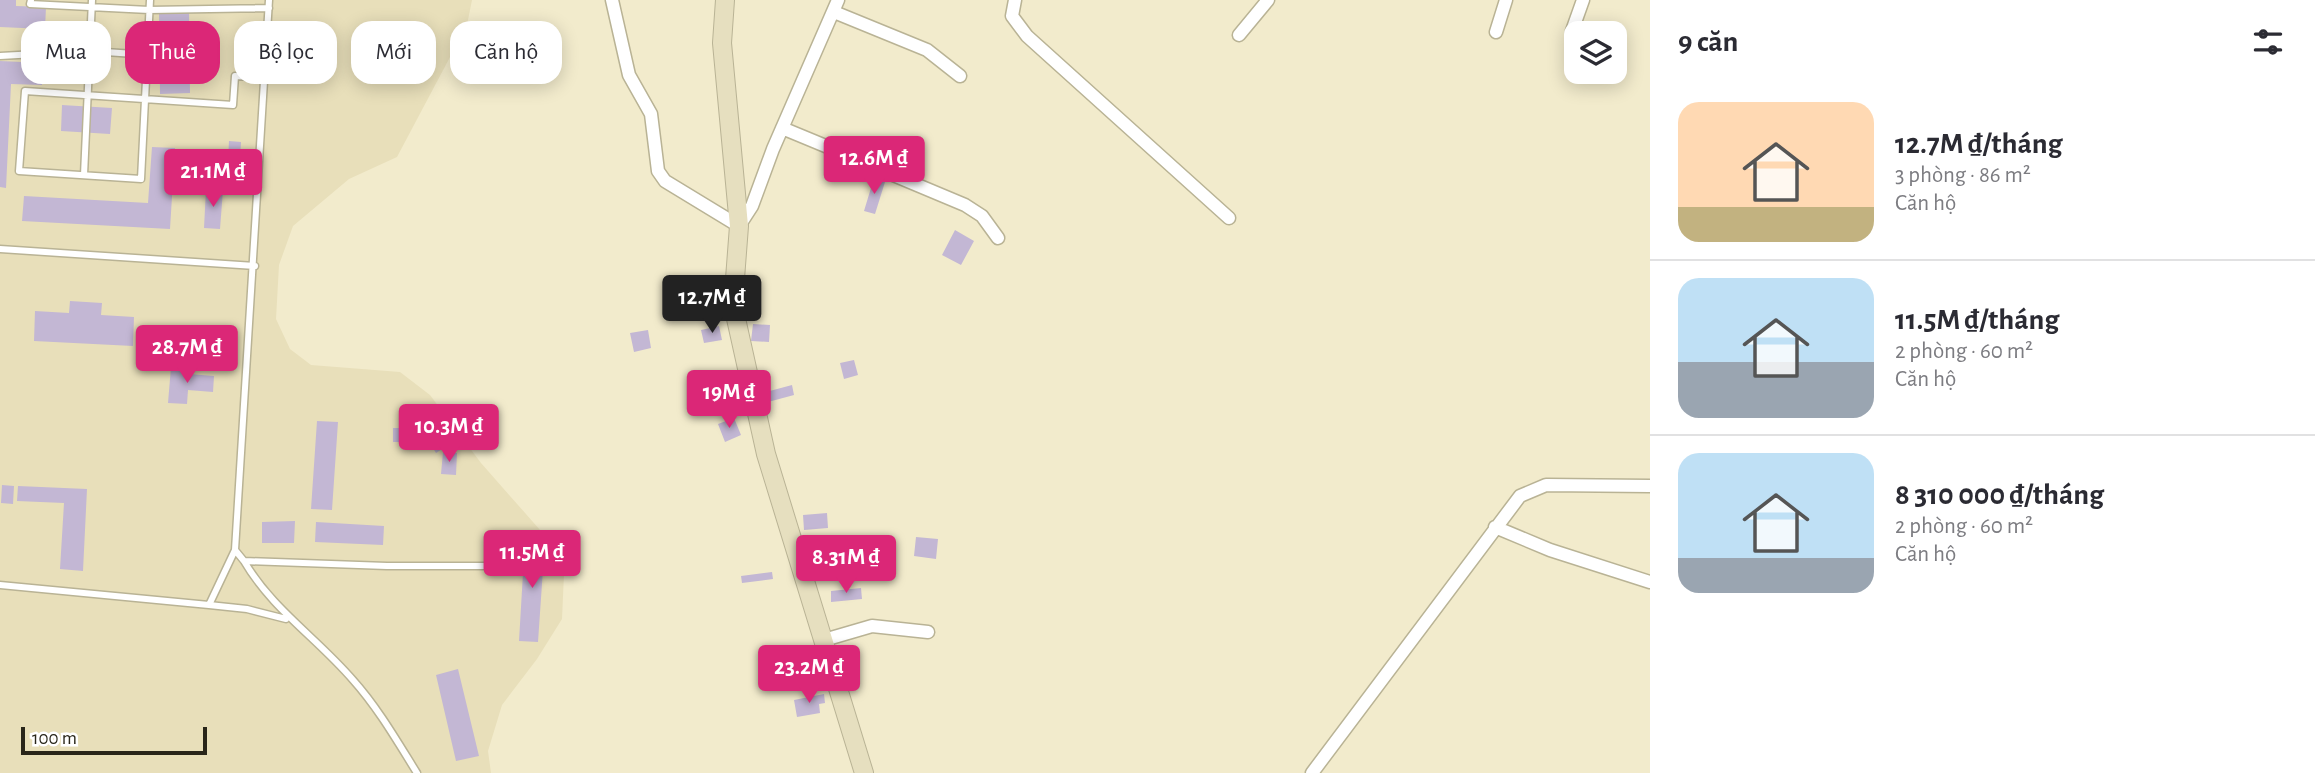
<!DOCTYPE html>
<html lang="vi">
<meta charset="utf-8">
<style>
body{margin:0;font-family:"Alegreya Sans",sans-serif;background:#f7f7f7;color:#2b2b33;height:100vh;display:flex;flex-direction:column;font-size:26px;white-space:nowrap}
*{box-sizing:border-box;margin:0}
p{font-size:23px;color:#7c7c81}
.icon{flex:none;width:38px;height:38px;fill:none;stroke:currentColor;stroke-width:2;stroke-linecap:round;stroke-linejoin:round}
.map{position:relative;flex:1;overflow:hidden}
.sheet{display:flex;flex-direction:column;background:#fff;width:665px}
.sheet>*{flex:none}
.guide{position:absolute;left:21px;top:21px;width:665px;height:63px;display:flex;gap:14px}
.controls{position:absolute;left:1564px;top:21px;display:grid;gap:14px}
.controls a{display:grid;place-items:center;width:63px;height:63px;border-radius:14px;background:#fff;box-shadow:0 4px 18px #0003;font-size:35px}
.scale{position:absolute;left:21px;bottom:18px;width:186px;box-sizing:border-box;padding-left:7px;border:4px solid #29261a;border-top:0;font-size:19px;line-height:24px;white-space:nowrap;color:#29261a;-webkit-text-stroke:5px #fff;paint-order:stroke}
.price{position:absolute;translate:-50% -60px;padding:0 16px;border-radius:7px;background:#db2777;color:#fff;font-size:23px;line-height:46px;filter:drop-shadow(0 2px 4px #0008)}
.price::after{content:'';position:absolute;left:50%;top:42px;width:21px;height:16px;margin-left:-10px;background:inherit;clip-path:polygon(0 0,100% 0,50% 100%)}
.price.on{background:#222;color:#fff}
ul{padding:0;list-style:none}
li{display:flex;align-items:center;gap:21px;height:175px;padding:0 28px}
li+li{border-top:2px solid #e1e1e2}
li span{display:grid;place-items:center;flex:none;width:196px;height:140px;border-radius:21px;color:#555}
li>.icon{margin-inline-start:auto}
span .icon{width:84px;height:84px;fill:#fffc;stroke-width:1}
li b{font-size:30px}
h2{display:flex;justify-content:space-between;align-items:center;height:84px;padding:0 28px;font-size:30px}
.chip{padding:0 24px;border-radius:21px;background:#fff;box-shadow:0 4px 18px #0003;font-size:24px;line-height:63px}
.chip.on{background:#db2777;color:#fff}
main{display:flex;flex:1;min-height:0}
.map>svg:first-child{display:block}
.built{fill:#e8dfba}
.building{fill:#c3b7d4}
.lines{fill:none;stroke-linecap:round;stroke-linejoin:round}
.lane-casing{stroke:#b9b395;stroke-width:9}
.street-casing{stroke:#b9b395;stroke-width:15}
.secondary-casing{stroke:#b9b395;stroke-width:20}
.lane{stroke:#fff;stroke-width:6}
.street{stroke:#fff;stroke-width:12}
.secondary{stroke:#e6dfbf;stroke-width:18}
</style>
<main>
<div class="map">
<svg width="1650" height="773" viewBox="0 0 1650 773">
<rect width="100%" height="100%" fill="#f2ebcc"/>
<!-- built -->
<path class="built" d="M0 0H472L467 25 397 157 349 179 293 226 279 265 276 319 290 349 311 365 400 372 430 395 481 463 548 539 564 574 562 619 537 659 502 705 488 751 491 773H0Z"/>
<!-- building -->
<path class="building" d="M0 0H16V6L46 7 45 29 0 27Z
M189 10 190 93 160 94 159 11Z
M0 61 43 63 42 85 11 84 6 188 0 187Z
M62 105 112 108 110 134 61 131Z
M229 141 241 142 239 178H227Z
M152 147 175 148 170 229 22 221 24 196 148 203Z
M874 178 885 182 875 214 864 211Z
M206 189 223 190 220 229 204 228Z
M955 230 974 241 961 265 942 255Z
M70 301 102 303 101 315 134 317 133 346 34 341 35 311 69 313Z
M753 324 770 325 769 342 751 341Z
M719 326 722 340 704 343 701 330Z
M648 330 651 348 634 352 630 333Z
M854 360 858 375 844 379 840 363Z
M171 367 190 369 189 374 214 376 213 392 188 390 187 404 168 403Z
M792 385 794 395 768 402 766 392Z
M436 418 451 443 436 453 420 427Z
M734 418 741 435 725 442 718 424Z
M317 421 338 422 332 510 311 509Z
M393 428H411L410 442H393Z
M443 452 457 453 456 475 441 474Z
M2 485 14 486 13 504 1 503Z
M18 486 87 489 83 571 60 569 64 503 17 501Z
M827 513 828 528 804 530 803 515Z
M295 521 294 543H262V522Z
M316 522 384 526 383 545 315 542Z
M916 537 938 539 936 559 914 556Z
M525 539 545 540 538 642 519 641Z
M772 572 773 579 742 583 741 576Z
M861 588 862 599 831 602V591Z
M458 669 479 756 456 761 436 675Z
M824 694 825 703 819 704 820 713 797 717 794 700Z"/>
<g class="lines">
<defs>
<path id="lane" d="M31 0 30 4 149 10 269 8
M150 0 141 179 19 171 25 91 233 105 235 76 266 78
M0 56 91 51 149 55
M84 175 92 0
M0 249 255 266
M235 550 244 561 387 566H513
M244 561C272 609 317 638 353 680 378 708 397 741 417 773
M0 585 209 605 235 550 269 0
M209 605 247 609 286 619"/>
<path id="street" d="M612 0 629 75 651 114 658 171 665 181 739 226 752 206 773 149 838 0
M1015 0 1012 16 1027 36 1229 218
M834 12 927 50 960 76
M1572 31 1583 0
M1496 32 1506 0
M1239 35 1268 0
M782 128 840 152 861 157 891 174 965 205 982 216 998 238
M1495 527 1550 550 1650 582
M824 640 872 626 928 632
M1312 773 1520 496 1546 485 1650 486"/>
<path id="secondary" d="M725 0 722 43 739 226 733 305 766 454 864 773"/>
</defs>
<!-- lane casing -->
<use href="#lane" class="lane-casing"/>
<!-- street casing -->
<use href="#street" class="street-casing"/>
<!-- secondary casing -->
<use href="#secondary" class="secondary-casing"/>
<!-- lane -->
<use href="#lane" class="lane"/>
<!-- street -->
<use href="#street" class="street"/>
<!-- secondary -->
<use href="#secondary" class="secondary"/>
</g>
</svg>
<div class="controls">
<a><svg class="icon" aria-label="layers" viewBox="0 0 24 24"><path d="M12 4l9 5-9 5-9-5zM3 14l9 5 9-5"/></svg></a>
</div>
<div class="scale">100 m</div>
<b class="price" style="left:874px;top:196px">12.6M ₫</b>
<b class="price" style="left:213px;top:209px">21.1M ₫</b>
<b class="price on" style="left:712px;top:335px">12.7M ₫</b>
<b class="price" style="left:187px;top:385px">28.7M ₫</b>
<b class="price" style="left:729px;top:430px">19M ₫</b>
<b class="price" style="left:449px;top:464px">10.3M ₫</b>
<b class="price" style="left:532px;top:590px">11.5M ₫</b>
<b class="price" style="left:846px;top:595px">8.31M ₫</b>
<b class="price" style="left:809px;top:705px">23.2M ₫</b>
<div class="guide">
<a class="chip">Mua</a>
<a class="chip on">Thuê</a>
<a class="chip">Bộ lọc</a>
<a class="chip">Mới</a>
<a class="chip">Căn hộ</a>
</div>
</div>
<section class="sheet">
<h2>9 căn<svg class="icon" aria-label="filters" viewBox="0 0 24 24"><path d="M4 7h16M4 17h16"/><circle cx="9" cy="7" r="2"/><circle cx="15" cy="17" r="2"/></svg></h2>
<ul>
<li><span style="background:linear-gradient(#ffd9b3 75%,#c2b280 0)"><svg class="icon" aria-label="home" viewBox="0 0 24 24"><path d="M3 11l9-7 9 7M6 9v11h12V9"/></svg></span><div><b>12.7M ₫/tháng</b><p>3 phòng · 86 m²</p><p>Căn hộ</p></div></li>
<li><span style="background:linear-gradient(#bfe0f5 60%,#9aa5b1 0)"><svg class="icon" aria-label="home" viewBox="0 0 24 24"><path d="M3 11l9-7 9 7M6 9v11h12V9"/></svg></span><div><b>11.5M ₫/tháng</b><p>2 phòng · 60 m²</p><p>Căn hộ</p></div></li>
<li><span style="background:linear-gradient(#bfe0f5 75%,#9aa5b1 0)"><svg class="icon" aria-label="home" viewBox="0 0 24 24"><path d="M3 11l9-7 9 7M6 9v11h12V9"/></svg></span><div><b>8 310 000 ₫/tháng</b><p>2 phòng · 60 m²</p><p>Căn hộ</p></div></li>
</ul>
</section>
</main>
